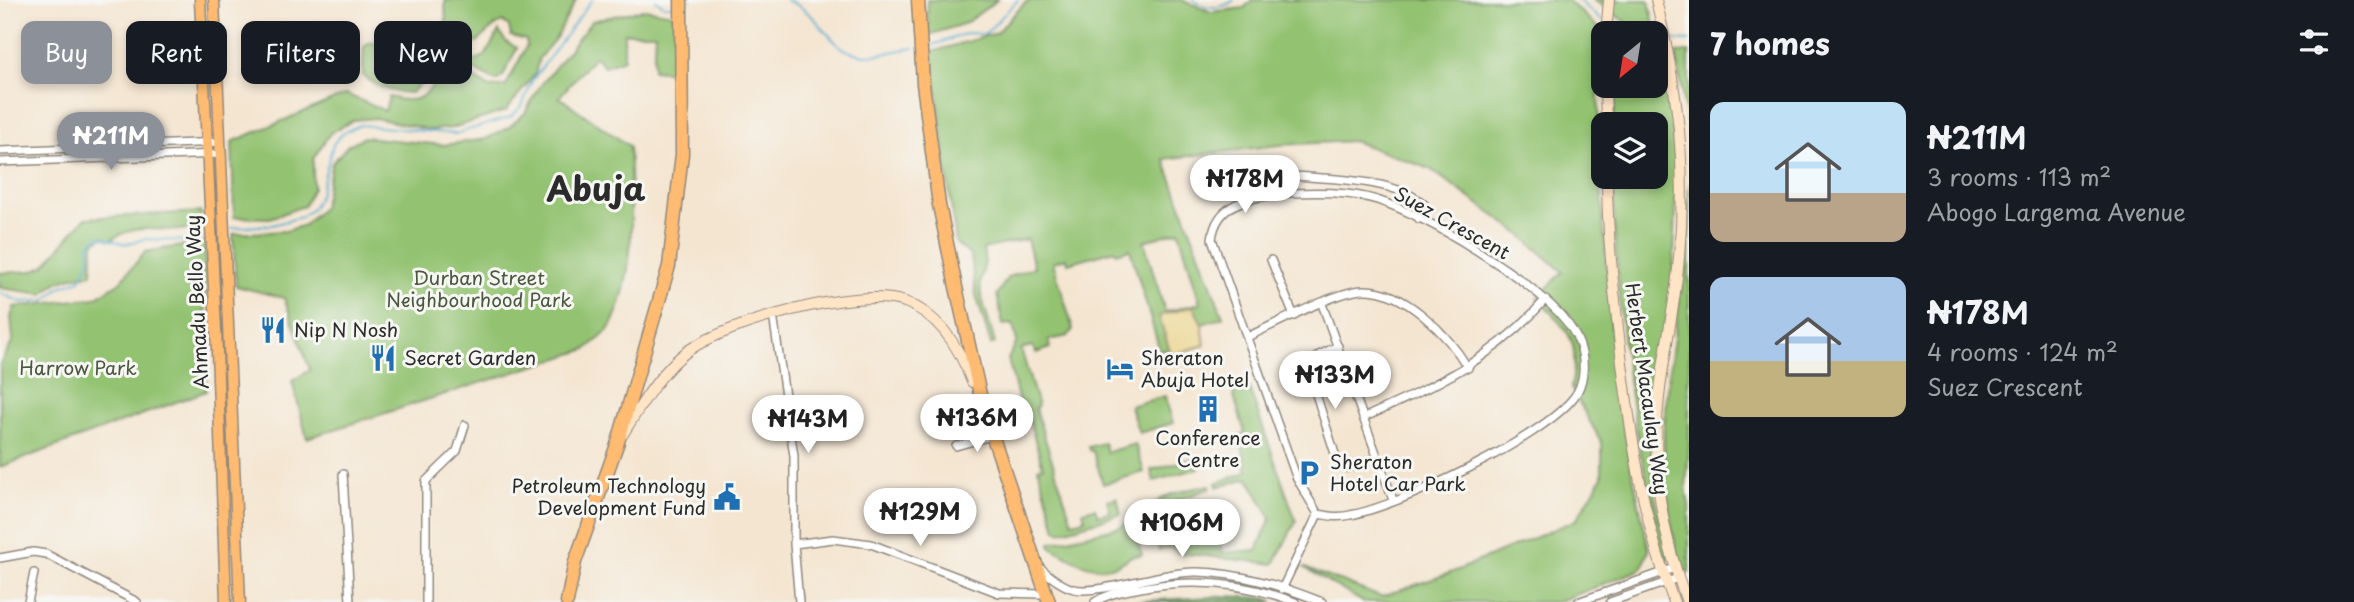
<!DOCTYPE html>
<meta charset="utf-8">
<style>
body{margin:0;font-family:"Playpen Sans",sans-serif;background:#20242c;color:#f1f3f6;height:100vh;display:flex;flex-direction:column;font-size:26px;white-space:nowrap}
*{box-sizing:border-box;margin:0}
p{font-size:23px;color:#9ea1a6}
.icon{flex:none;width:38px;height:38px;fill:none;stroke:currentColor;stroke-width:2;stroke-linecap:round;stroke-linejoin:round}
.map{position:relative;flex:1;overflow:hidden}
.side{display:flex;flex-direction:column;background:#171b24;width:665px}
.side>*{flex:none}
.hud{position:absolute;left:21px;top:21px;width:665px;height:63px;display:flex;gap:14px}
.needle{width:46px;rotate:210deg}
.fabs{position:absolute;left:1591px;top:21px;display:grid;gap:14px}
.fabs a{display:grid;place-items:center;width:77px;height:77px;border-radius:14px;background:#171b24;box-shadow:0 4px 10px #0003;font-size:35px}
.price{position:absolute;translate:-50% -60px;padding:0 16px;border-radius:24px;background:#fff;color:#222;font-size:23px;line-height:46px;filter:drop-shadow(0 2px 4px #0008)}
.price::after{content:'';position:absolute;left:50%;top:42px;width:21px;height:16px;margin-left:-10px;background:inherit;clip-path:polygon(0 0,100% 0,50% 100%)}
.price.selected{background:#8c9099;color:#fff}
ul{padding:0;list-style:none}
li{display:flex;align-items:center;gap:21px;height:175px;padding:0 21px}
li span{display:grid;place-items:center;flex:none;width:196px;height:140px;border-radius:14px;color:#555}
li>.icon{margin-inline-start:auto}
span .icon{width:84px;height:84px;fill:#fffc;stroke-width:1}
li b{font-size:30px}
h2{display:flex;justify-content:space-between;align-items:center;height:84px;padding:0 21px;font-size:30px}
.pill{padding:0 24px;border-radius:14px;background:#171b24;box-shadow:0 4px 10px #0003;font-size:24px;line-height:63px}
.pill.selected{background:#8c9099;color:#fff}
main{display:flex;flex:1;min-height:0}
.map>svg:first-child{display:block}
.green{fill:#93c271;stroke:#5f764e;stroke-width:2;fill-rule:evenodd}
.forest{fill:#76a863;stroke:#506a47;stroke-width:2}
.sand{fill:#eeda9e;stroke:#8c8264;stroke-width:2}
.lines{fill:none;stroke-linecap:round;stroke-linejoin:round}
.stream{stroke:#55acd2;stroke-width:2}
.street-casing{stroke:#90887e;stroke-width:10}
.secondary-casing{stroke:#90887e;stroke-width:12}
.primary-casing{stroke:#90887e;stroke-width:13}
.highway-casing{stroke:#90887e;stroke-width:15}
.street{stroke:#fff;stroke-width:7}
.secondary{stroke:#ffe4c6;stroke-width:10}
.primary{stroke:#febb71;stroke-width:10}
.highway{stroke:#febb71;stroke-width:12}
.labels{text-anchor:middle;stroke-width:6;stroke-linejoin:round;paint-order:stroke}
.street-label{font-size:19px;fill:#2b2b2b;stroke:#f6f6f2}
.park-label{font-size:19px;fill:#4a5840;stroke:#f6f6f2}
.poi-label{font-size:19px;fill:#2b2b2b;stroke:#f6f6f2;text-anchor:start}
.town-label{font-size:33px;font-weight:bold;fill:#2b2b2b;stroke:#f6f6f2}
</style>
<main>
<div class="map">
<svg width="1689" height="602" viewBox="0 0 1689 602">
<rect width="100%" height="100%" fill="#f6f6f2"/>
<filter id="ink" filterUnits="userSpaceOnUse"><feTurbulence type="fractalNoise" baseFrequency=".0143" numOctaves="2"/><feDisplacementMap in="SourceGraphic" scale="14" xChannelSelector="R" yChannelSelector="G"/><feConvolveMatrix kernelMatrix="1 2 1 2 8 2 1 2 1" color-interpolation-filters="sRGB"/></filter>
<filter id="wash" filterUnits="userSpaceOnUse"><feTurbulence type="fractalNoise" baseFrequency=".00686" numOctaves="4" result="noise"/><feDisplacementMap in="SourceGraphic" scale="28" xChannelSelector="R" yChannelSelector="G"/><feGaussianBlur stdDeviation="1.57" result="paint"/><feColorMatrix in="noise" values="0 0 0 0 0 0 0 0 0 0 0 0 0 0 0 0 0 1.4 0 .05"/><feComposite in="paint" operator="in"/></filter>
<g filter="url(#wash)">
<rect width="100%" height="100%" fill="#f4e5d0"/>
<!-- green -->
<path class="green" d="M445 0H576L556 38 539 58 535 74 506 111 452 128 431 130 375 118 354 120 330 133 313 159V188L304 206 270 218 234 217 232 142 346 94 385 111 389 97C438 111 425 73 458 68L490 88 506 86 527 45 526 40 511 36 509 26 503 22C486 27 481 48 460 48L446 30Z
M927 0H997L966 23 929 35Z
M1033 0H1182L1211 12 1244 8 1252 0H1567L1602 31 1597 69 1603 218 1615 376 1631 467 1649 550 1642 569 1557 602H1363L1303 567 1381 597 1453 572 1576 520 1602 477V443L1571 388C1581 339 1570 333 1537 298L1563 272 1520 234 1430 169 1353 141 1279 145 1164 159 1223 317 1202 324 1196 315 1160 316 1169 349 1160 351 1130 249 1116 253 1115 250 1068 263 1066 258 1053 262 1073 329 1068 336 1049 340 1050 348 1036 353 1033 346 1021 349 1038 406 1035 408 1072 522 1085 519 1083 511 1095 508 1098 515 1110 512 1107 500 1117 498 1121 514 1060 532 1056 529 1038 468 1043 467 1027 413 1022 414 1008 359 1017 342 1013 324 1003 325 997 295 1008 277 1034 267 1027 239 983 249 985 262 980 283 981 295 995 343 991 345 976 295 971 256 956 243 932 52 996 33 1026 2ZM1179 231 1200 303 1165 312 1144 241Z
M1594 0H1649L1655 31 1627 23Z
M645 9 673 14 677 72 653 70 655 33H624V59L604 66 595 56 559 97 629 146C631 201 638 276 610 327 606 335 594 342 587 349L307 438 292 381 310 370 284 298 236 286 233 234 286 231 304 225 323 207 332 163 348 145 364 137 443 145 486 139 508 128 525 113 538 89 592 21Z
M499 31 506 42 517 48 503 76 496 81 453 59 442 65 411 93C397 93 372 87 363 75L364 47 368 43 440 40 461 58 474 61 485 56Z
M1656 51 1664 53C1677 129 1679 203 1672 281 1667 342 1649 403 1652 466 1653 496 1662 525 1669 554L1667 561C1658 550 1657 529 1654 515 1628 405 1615 290 1613 177H1656V124H1613L1615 104 1611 86H1656Z
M1689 52V137L1676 53Z
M1689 184V445L1686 488 1689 506V573L1682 575C1669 522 1660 466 1665 411 1672 335 1689 261 1689 184Z
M201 212V227C164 237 145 218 110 240L103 236 93 244 92 274C71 276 58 279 43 294L0 288V273L32 271 44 266 85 218Z
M205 242 206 391 0 467V364L13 341 11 317 14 307 95 298 120 282 145 252Z
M1249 388 1296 521 1274 564 1180 553 1171 547 1159 550C1156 540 1150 528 1150 517 1149 493 1193 489 1210 485L1211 488 1175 501 1182 520 1180 543 1219 539 1223 553 1257 550 1271 518 1248 478 1217 487 1216 483 1247 472 1240 435 1245 433 1233 393Z
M1165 396 1173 423 1139 433 1130 406Z
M1104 443 1107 452 1135 444 1144 472 1103 484 1093 451H1090L1088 447Z
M1196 458 1199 468 1154 481 1151 470Z
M1128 522 1132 526 1142 555 1131 556C1105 580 1075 562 1051 547L1050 543 1120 527Z"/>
<!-- forest -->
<path class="forest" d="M1229 596 1265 598 1274 602H1123Z"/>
<!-- sand -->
<path class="sand" d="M1193 306 1202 324 1205 345 1171 355 1159 316Z"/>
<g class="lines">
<!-- stream -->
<path class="stream" d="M656 0 664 6H674
M690 0H691
M786 0C822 13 826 45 854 53 874 59 894 50 914 48
M1193 0C1206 9 1222 10 1234 0
M1578 0 1602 21
M1615 28 1629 33
M1673 40 1689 41
M930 46 968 33 985 34 1018 0
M231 228 272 225 301 217 312 209 319 197 333 144 343 133 360 125 455 134 511 117 522 106 532 81 592 0
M0 293 21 302 46 300 60 287 80 280 90 259 89 244 99 236 125 244 146 239 188 241 204 236"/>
</g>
</g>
<g filter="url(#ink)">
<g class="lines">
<defs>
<path id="street" d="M0 151 220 142
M0 162 220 154
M1294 176C1331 179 1395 179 1424 204L1419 219
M1287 193C1317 192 1347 191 1377 200 1427 216 1531 279 1564 319 1578 335 1585 352 1583 373 1582 381 1579 391 1574 397 1543 438 1400 506 1350 515 1339 518 1329 516 1318 514L1297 479 1212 239C1217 199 1254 198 1287 193Z
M1271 260 1294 316
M1322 304 1393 500
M773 315 794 456V544L799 602
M1247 337C1274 325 1336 291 1363 290 1404 288 1449 336 1468 368
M1338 346 1319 355 1307 366 1337 460 1347 468 1378 458
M1363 418C1434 386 1493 360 1545 300
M956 446 991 436
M343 474 350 602
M794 544 833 539 871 544 999 593 1045 594
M0 558 33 552 46 554 137 602
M1038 566C1049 575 1061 586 1074 589 1100 595 1162 571 1197 572 1241 573 1281 586 1322 602
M1282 589 1318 514
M28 602 34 573
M426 602V481L457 451 465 425
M1095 602C1107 594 1121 592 1135 589 1190 578 1243 582 1295 602
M1578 602 1675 568
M1610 602 1678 578"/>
<path id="secondary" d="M1656 0C1678 91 1687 164 1679 257 1675 312 1660 366 1657 420 1653 482 1665 544 1687 602
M1606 33 1609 0
M1605 86 1606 124
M1607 177C1607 239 1615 301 1622 363 1632 444 1644 526 1674 602
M623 434C641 405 661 370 689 350 730 322 858 286 905 302 940 315 960 349 972 382"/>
<path id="primary" d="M200 0 217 351 226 602
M214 0 240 602"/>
<path id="highway" d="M918 0 923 84 939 205 956 287 983 408 1049 602
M567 602 575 562 618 442 669 266 682 154 681 0"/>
</defs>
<!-- street casing -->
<use href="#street" class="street-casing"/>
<!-- secondary casing -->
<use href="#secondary" class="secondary-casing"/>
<!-- primary casing -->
<use href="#primary" class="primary-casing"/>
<!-- highway casing -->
<use href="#highway" class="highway-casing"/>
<!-- street -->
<use href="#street" class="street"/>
<!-- secondary -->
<use href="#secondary" class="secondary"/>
<!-- primary -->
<use href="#primary" class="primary"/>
<!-- highway -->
<use href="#highway" class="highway"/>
</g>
</g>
<!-- icons -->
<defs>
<symbol id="restaurant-bare" viewBox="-9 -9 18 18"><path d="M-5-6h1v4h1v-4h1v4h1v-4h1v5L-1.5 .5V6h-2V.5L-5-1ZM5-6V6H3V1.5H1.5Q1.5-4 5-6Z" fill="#1f6fb2" stroke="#f6f6f2" stroke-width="2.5" paint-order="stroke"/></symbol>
<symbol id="hotel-bare" viewBox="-9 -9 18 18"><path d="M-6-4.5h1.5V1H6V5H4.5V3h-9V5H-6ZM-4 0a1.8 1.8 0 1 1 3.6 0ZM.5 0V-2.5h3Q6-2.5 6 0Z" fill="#1f6fb2" stroke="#f6f6f2" stroke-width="2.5" paint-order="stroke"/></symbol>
<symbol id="building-bare" viewBox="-9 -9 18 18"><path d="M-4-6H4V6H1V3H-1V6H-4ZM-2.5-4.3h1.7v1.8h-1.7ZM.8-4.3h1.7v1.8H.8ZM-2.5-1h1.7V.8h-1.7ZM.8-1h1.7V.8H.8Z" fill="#1f6fb2" stroke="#f6f6f2" stroke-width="2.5" paint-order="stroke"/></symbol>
<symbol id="parking-bare" viewBox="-9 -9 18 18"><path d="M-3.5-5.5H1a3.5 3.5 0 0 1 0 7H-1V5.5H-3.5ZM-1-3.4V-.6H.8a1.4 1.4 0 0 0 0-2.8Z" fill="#1f6fb2" stroke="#f6f6f2" stroke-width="2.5" paint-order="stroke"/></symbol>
<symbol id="civic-bare" viewBox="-9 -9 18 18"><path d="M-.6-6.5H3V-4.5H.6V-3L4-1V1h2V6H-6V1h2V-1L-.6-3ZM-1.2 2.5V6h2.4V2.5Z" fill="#1f6fb2" stroke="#f6f6f2" stroke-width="2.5" paint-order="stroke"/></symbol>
</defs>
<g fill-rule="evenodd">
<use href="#restaurant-bare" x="254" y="311" width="38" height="38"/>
<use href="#restaurant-bare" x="364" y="339" width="38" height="38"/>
<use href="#hotel-bare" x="1101" y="350" width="38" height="38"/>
<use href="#building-bare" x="1189" y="390" width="38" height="38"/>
<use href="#parking-bare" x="1290" y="454" width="38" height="38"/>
<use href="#civic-bare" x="708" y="478" width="38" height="38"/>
</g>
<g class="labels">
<!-- street labels -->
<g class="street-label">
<text transform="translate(1452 223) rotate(29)" y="7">Suez Crescent</text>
<text transform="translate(197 302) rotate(-93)" y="7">Ahmadu Bello Way</text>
<text transform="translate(1647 389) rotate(82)" y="7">Herbert Macaulay Way</text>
</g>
<!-- park labels -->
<g class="park-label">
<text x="479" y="285">Durban Street<tspan x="479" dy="22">Neighbourhood Park</tspan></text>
<text x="78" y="375">Harrow Park</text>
</g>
<!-- poi labels -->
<g class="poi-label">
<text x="294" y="337">Nip N Nosh</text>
<text x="404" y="365">Secret Garden</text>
<text x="1141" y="365">Sheraton<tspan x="1141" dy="22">Abuja Hotel</tspan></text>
<text x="1208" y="445" text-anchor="middle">Conference<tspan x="1208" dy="22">Centre</tspan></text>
<text x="1330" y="469">Sheraton<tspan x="1330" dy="22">Hotel Car Park</tspan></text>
<text x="706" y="493" text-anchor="end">Petroleum Technology<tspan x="706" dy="22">Development Fund</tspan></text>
</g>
<!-- town labels -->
<g class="town-label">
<text x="596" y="201">Abuja</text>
</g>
</g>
</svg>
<div class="fabs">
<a><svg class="needle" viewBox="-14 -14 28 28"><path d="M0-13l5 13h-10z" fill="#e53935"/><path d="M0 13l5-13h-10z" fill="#9ea1a6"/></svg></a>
<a><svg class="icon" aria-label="layers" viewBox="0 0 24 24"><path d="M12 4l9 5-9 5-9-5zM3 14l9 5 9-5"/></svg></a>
</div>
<b class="price selected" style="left:111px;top:172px">₦211M</b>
<b class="price" style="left:1245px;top:215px">₦178M</b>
<b class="price" style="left:1335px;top:411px">₦133M</b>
<b class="price" style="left:977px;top:454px">₦136M</b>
<b class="price" style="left:808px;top:455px">₦143M</b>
<b class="price" style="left:920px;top:548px">₦129M</b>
<b class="price" style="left:1182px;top:559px">₦106M</b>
<div class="hud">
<a class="pill selected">Buy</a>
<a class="pill">Rent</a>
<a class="pill">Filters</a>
<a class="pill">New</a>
</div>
</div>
<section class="side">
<h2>7 homes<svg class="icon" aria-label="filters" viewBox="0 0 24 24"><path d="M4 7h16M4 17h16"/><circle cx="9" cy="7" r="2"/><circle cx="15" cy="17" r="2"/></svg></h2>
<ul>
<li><span style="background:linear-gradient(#bfe0f5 65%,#b9a48a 0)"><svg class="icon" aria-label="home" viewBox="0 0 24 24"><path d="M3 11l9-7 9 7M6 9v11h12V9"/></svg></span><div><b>₦211M</b><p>3 rooms · 113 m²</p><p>Abogo Largema Avenue</p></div></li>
<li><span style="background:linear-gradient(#a9c7e8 60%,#c2b280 0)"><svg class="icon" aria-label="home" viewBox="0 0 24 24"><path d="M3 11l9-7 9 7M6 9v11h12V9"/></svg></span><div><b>₦178M</b><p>4 rooms · 124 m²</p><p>Suez Crescent</p></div></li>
</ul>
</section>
</main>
